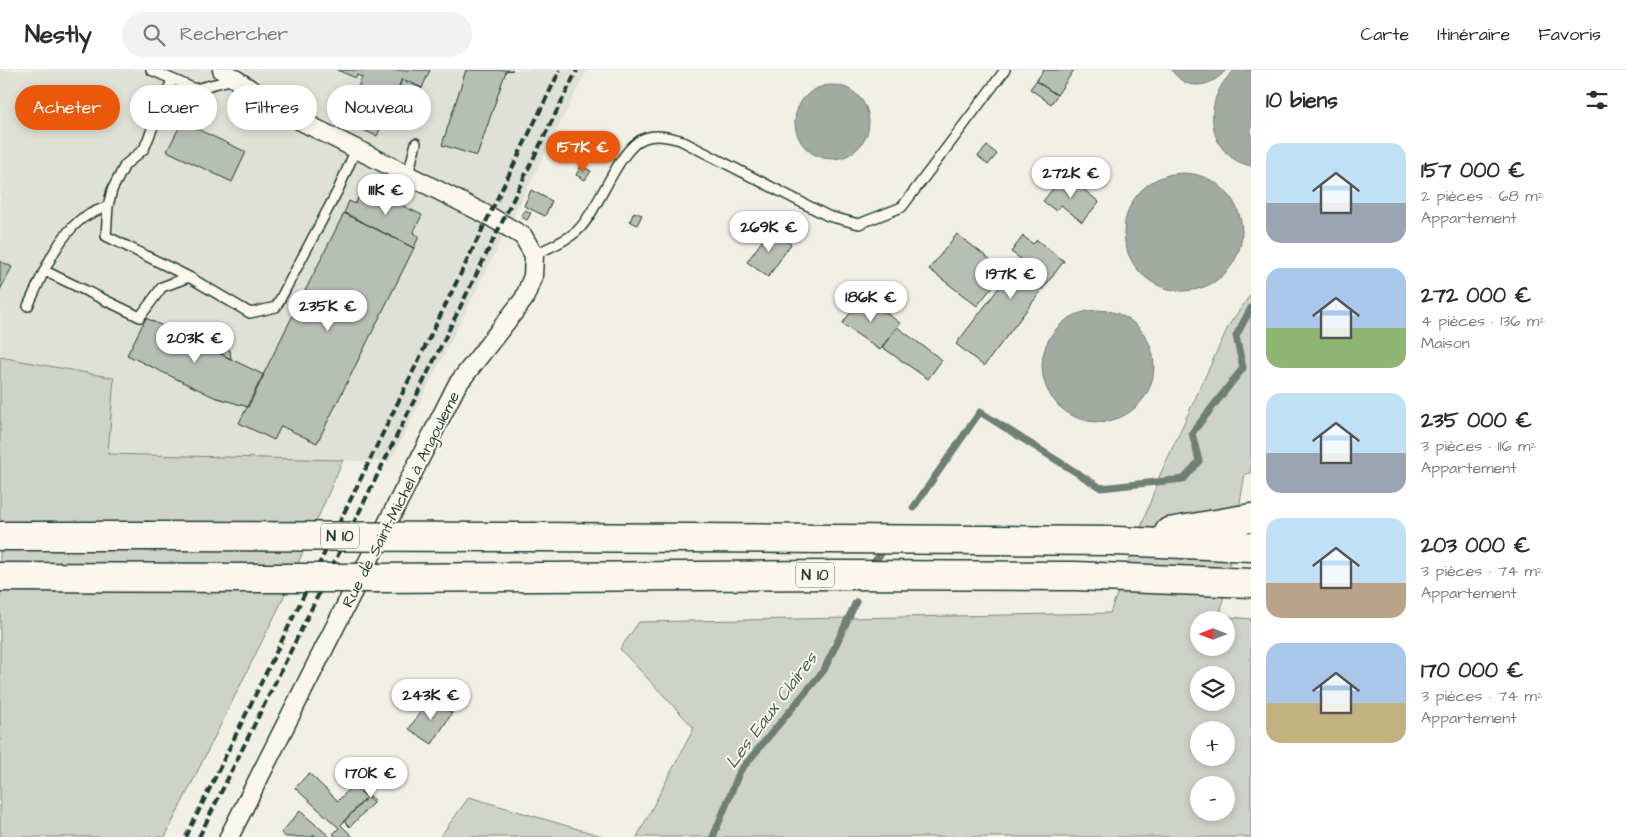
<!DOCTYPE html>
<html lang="fr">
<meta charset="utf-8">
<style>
body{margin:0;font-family:"Architects Daughter",sans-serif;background:#f2f2f3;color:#2b2b33;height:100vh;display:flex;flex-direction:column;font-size:19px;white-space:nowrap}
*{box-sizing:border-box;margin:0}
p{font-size:16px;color:#7c7c81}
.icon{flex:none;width:28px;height:28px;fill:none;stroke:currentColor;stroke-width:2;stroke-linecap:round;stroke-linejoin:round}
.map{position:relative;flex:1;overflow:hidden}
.drawer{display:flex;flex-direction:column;background:#fff;width:375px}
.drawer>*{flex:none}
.hud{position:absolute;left:15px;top:15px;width:475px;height:45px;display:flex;gap:10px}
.needle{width:32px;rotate:270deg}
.fabs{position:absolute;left:1190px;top:541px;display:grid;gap:10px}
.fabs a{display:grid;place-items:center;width:45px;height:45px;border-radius:50%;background:#fff;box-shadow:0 2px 8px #0003;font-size:25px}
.price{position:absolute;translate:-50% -42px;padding:0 11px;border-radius:18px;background:#fff;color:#222;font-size:16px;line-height:32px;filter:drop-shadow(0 1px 2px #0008)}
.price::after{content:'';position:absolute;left:50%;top:30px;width:15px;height:11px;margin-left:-8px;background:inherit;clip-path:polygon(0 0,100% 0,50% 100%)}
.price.selected{background:#ea580c;color:#fff}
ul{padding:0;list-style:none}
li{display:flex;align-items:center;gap:15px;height:125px;padding:0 15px}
li span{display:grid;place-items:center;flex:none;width:140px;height:100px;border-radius:15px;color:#555}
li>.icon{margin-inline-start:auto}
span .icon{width:60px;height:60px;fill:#fffc;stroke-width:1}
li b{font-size:21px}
h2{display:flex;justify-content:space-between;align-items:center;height:60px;padding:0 15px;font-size:21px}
.chip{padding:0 18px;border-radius:22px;background:#fff;box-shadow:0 2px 8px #0003;font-size:18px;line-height:45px}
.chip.selected{background:#ea580c;color:#fff}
header{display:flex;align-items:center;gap:30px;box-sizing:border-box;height:70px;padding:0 25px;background:#fff;border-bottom:1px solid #e1e1e2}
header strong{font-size:24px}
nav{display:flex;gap:28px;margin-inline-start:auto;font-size:18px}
.search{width:350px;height:45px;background:#f2f2f3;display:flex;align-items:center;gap:12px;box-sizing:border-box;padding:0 18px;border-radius:28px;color:#7c7c81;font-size:19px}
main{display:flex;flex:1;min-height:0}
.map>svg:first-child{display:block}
.built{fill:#e0e1d6}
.green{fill:#cfd2c8;stroke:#77887e;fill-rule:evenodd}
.water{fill:#a2aba1;stroke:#6e7f75}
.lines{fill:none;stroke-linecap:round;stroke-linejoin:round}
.stream{stroke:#6e7f75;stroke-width:7}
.building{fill:#b7beb3;stroke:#1f3d34}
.lane-casing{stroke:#1f3d34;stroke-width:12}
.street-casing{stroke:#1f3d34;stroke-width:21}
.highway-casing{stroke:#1f3d34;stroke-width:31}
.lane{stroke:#fbf7ec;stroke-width:9}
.street{stroke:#fbf7ec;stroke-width:18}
.highway{stroke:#fbf7ec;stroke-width:28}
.rail{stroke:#1f3d34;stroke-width:4;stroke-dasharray:8 4;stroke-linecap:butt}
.highway-bridge-casing{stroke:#1f3d34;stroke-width:31;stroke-linecap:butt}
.highway-bridge{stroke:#fbf7ec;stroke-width:28}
.labels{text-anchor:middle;stroke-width:4;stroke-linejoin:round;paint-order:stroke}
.shield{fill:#fbf7ec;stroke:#61756b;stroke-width:1}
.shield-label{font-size:15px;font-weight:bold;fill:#1f3d34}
.street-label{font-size:16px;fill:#1f3d34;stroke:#fbf7ec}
.water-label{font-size:18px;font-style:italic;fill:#465e55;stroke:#fbf7ec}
</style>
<header>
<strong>Nestly</strong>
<div class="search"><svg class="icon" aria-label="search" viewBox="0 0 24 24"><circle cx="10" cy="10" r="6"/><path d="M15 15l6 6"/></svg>Rechercher</div>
<nav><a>Carte</a><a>Itinéraire</a><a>Favoris</a></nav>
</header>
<main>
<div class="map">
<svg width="1251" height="767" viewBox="0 0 1251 767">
<rect width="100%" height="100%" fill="#f2f0e5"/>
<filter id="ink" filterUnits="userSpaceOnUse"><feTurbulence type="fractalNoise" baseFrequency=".02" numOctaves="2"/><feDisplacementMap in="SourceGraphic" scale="10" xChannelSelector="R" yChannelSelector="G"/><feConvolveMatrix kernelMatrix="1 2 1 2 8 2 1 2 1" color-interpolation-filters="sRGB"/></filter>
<g filter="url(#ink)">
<!-- built -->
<path class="built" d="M0 0H587L390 392 108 384 114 308 0 287Z"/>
<!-- green -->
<path class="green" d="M1251 224V403L1245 404 1220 546 1251 549V767H637L694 658 620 579 639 552 1110 543 1160 405 1229 255ZM1199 550H1226V578H1199ZM1199 605H1226V632H1199ZM1199 660H1226V688H1199ZM1199 715H1226V742H1199Z
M0 287 114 308 108 384 343 390 279 537 165 767H0Z
M469 727 605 767H440Z"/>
<!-- water -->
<path class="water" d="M1172 0H1226C1211 18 1185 22 1172 0Z
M1235 0H1251V96C1204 86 1202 26 1235 0Z
M795 52a37 37 0 1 1 74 0a37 37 0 1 1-74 0Z
M1124 162a59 59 0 1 1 118 0a59 59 0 1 1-118 0Z
M1042 296a56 56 0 1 1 112 0a56 56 0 1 1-112 0Z"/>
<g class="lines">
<!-- stream -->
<path class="stream" d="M913 438 980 342 1101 418 1184 409 1199 391 1192 363 1243 298 1236 266 1251 238
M875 491 884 480
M713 767 740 701 824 600 856 532"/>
</g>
<!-- building -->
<path class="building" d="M337 0H430L422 18 402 9 377 66 344 52 362 7 357 5 356 8Z
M466 0H513L506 1 477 86 442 75Z
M1044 0H1074L1057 25 1036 11Z
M402 9 422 18 418 27 402 31 395 28Z
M1036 11 1057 25 1051 34 1030 19Z
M182 52 246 82 232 112 167 81Z
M987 76 997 84 988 95 978 86Z
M581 96 591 101 585 110 576 105Z
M1065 104 1099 132 1082 152 1061 135 1056 141 1043 131Z
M364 117 422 145 413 163 419 166 414 178 344 143 349 131 355 134Z
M531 120 552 131 545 146 524 136Z
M525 140 531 143 527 150 521 147Z
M634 142 642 145 637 155 630 151Z
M344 143 414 178 317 373 281 356 274 370 239 353Z
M770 160 791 174 768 207 747 192Z
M957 164 1005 201 977 236 929 199Z
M1023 166 1033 174 1037 170 1064 191 984 296 956 274 1021 189 1011 182Z
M0 191 12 197 0 220Z
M863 226 900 253 880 280 842 254Z
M146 248 264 305 248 337 214 327 127 285Z
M897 257 942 290 928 309 882 277Z
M218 273 230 280 231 289 210 279Z
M430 627 452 643 432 674 409 659Z
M309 703 338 731 353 715 367 727 341 755 353 767H336L333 764 339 758 295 718Z
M355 712 369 725 367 727 353 715Z
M369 725 375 730 373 733 367 727Z
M367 727 373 733 350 757 344 751Z
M300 741 329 766V767H317L314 765 312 767H286L281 763Z"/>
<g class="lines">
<defs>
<path id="lane" d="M151 0 195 19 234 9
M172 10 144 79 125 95 112 120 108 136 106 166 189 207 250 243 276 237 338 120 356 79
M408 105 416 73
M534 185C547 178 567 171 578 160 600 139 618 77 645 68 657 64 668 67 680 70L828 146 859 154 902 137 1005 0
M45 201 140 247 162 217 189 207
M28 236C42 207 54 172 80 150 87 144 99 140 108 136"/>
<path id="street" d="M222 0 285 43 489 146 523 166 534 185 533 206 524 229 457 315 229 767"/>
<path id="highway" d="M1169 462 1251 448
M0 466H145
M535 467 1116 471 1251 477
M0 507 251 508
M379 508 837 505 1075 506 1251 513"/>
</defs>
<!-- lane casing -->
<use href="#lane" class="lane-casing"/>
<!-- street casing -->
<use href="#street" class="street-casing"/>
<!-- highway casing -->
<use href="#highway" class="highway-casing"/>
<!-- lane -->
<use href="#lane" class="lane"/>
<!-- street -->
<use href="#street" class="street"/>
<!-- highway -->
<use href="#highway" class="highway"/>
<!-- rail -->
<path class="rail" d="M186 767 560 0
M199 767 577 0"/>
<defs>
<path id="highway-bridge" d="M145 466 535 467
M251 508H379"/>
</defs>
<!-- highway-bridge casing -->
<use href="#highway-bridge" class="highway-bridge-casing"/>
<!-- highway-bridge -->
<use href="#highway-bridge" class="highway-bridge"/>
</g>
</g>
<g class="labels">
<!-- shield labels -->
<g class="shield">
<rect x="321" y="453.5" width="38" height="25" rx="4"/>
<rect x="796" y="492.5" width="38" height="25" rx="4"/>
</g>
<g class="shield-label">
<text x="340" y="471">N 10</text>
<text x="815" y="510">N 10</text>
</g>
<!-- street labels -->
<g class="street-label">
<text transform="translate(400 429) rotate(-63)" y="6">Rue de Saint-Michel à Angouleme</text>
</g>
<!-- water labels -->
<g class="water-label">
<text transform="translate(771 640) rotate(-53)" y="6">Les Eaux Claires</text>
</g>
</g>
</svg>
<div class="fabs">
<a><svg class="needle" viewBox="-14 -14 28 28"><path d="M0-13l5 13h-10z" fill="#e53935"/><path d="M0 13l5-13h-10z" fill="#7c7c81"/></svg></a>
<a><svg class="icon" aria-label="layers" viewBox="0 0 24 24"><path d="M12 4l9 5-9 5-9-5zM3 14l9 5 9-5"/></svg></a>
<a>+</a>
<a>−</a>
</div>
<b class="price selected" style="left:583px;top:103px">157K €</b>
<b class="price" style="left:1071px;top:129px">272K €</b>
<b class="price" style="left:386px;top:146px">111K €</b>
<b class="price" style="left:769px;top:183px">269K €</b>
<b class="price" style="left:1011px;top:230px">197K €</b>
<b class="price" style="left:871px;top:253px">186K €</b>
<b class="price" style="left:328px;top:262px">235K €</b>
<b class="price" style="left:195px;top:294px">203K €</b>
<b class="price" style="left:431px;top:651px">243K €</b>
<b class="price" style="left:371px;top:729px">170K €</b>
<div class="hud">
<a class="chip selected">Acheter</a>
<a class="chip">Louer</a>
<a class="chip">Filtres</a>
<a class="chip">Nouveau</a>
</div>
</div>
<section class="drawer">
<h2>10 biens<svg class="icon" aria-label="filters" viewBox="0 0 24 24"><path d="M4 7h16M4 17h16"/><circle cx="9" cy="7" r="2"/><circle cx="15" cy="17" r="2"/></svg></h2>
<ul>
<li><span style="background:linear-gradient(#bfe0f5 60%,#9aa5b1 0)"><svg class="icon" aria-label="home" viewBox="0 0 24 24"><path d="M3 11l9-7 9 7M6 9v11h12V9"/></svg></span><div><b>157 000 €</b><p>2 pièces · 68 m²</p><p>Appartement</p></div></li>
<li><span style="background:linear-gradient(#a9c7e8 60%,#8fb573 0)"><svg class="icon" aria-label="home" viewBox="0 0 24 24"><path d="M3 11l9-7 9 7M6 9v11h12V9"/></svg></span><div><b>272 000 €</b><p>4 pièces · 136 m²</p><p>Maison</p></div></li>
<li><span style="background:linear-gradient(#bfe0f5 60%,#9aa5b1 0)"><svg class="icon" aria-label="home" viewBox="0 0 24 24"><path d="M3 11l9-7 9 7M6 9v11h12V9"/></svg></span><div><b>235 000 €</b><p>3 pièces · 116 m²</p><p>Appartement</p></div></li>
<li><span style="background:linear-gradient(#bfe0f5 65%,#b9a48a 0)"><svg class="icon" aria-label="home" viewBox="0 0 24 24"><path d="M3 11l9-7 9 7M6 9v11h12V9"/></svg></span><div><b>203 000 €</b><p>3 pièces · 74 m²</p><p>Appartement</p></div></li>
<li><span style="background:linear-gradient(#a9c7e8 60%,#c2b280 0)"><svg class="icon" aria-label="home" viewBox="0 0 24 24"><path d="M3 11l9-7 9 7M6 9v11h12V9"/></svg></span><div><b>170 000 €</b><p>3 pièces · 74 m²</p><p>Appartement</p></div></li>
</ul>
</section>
</main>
